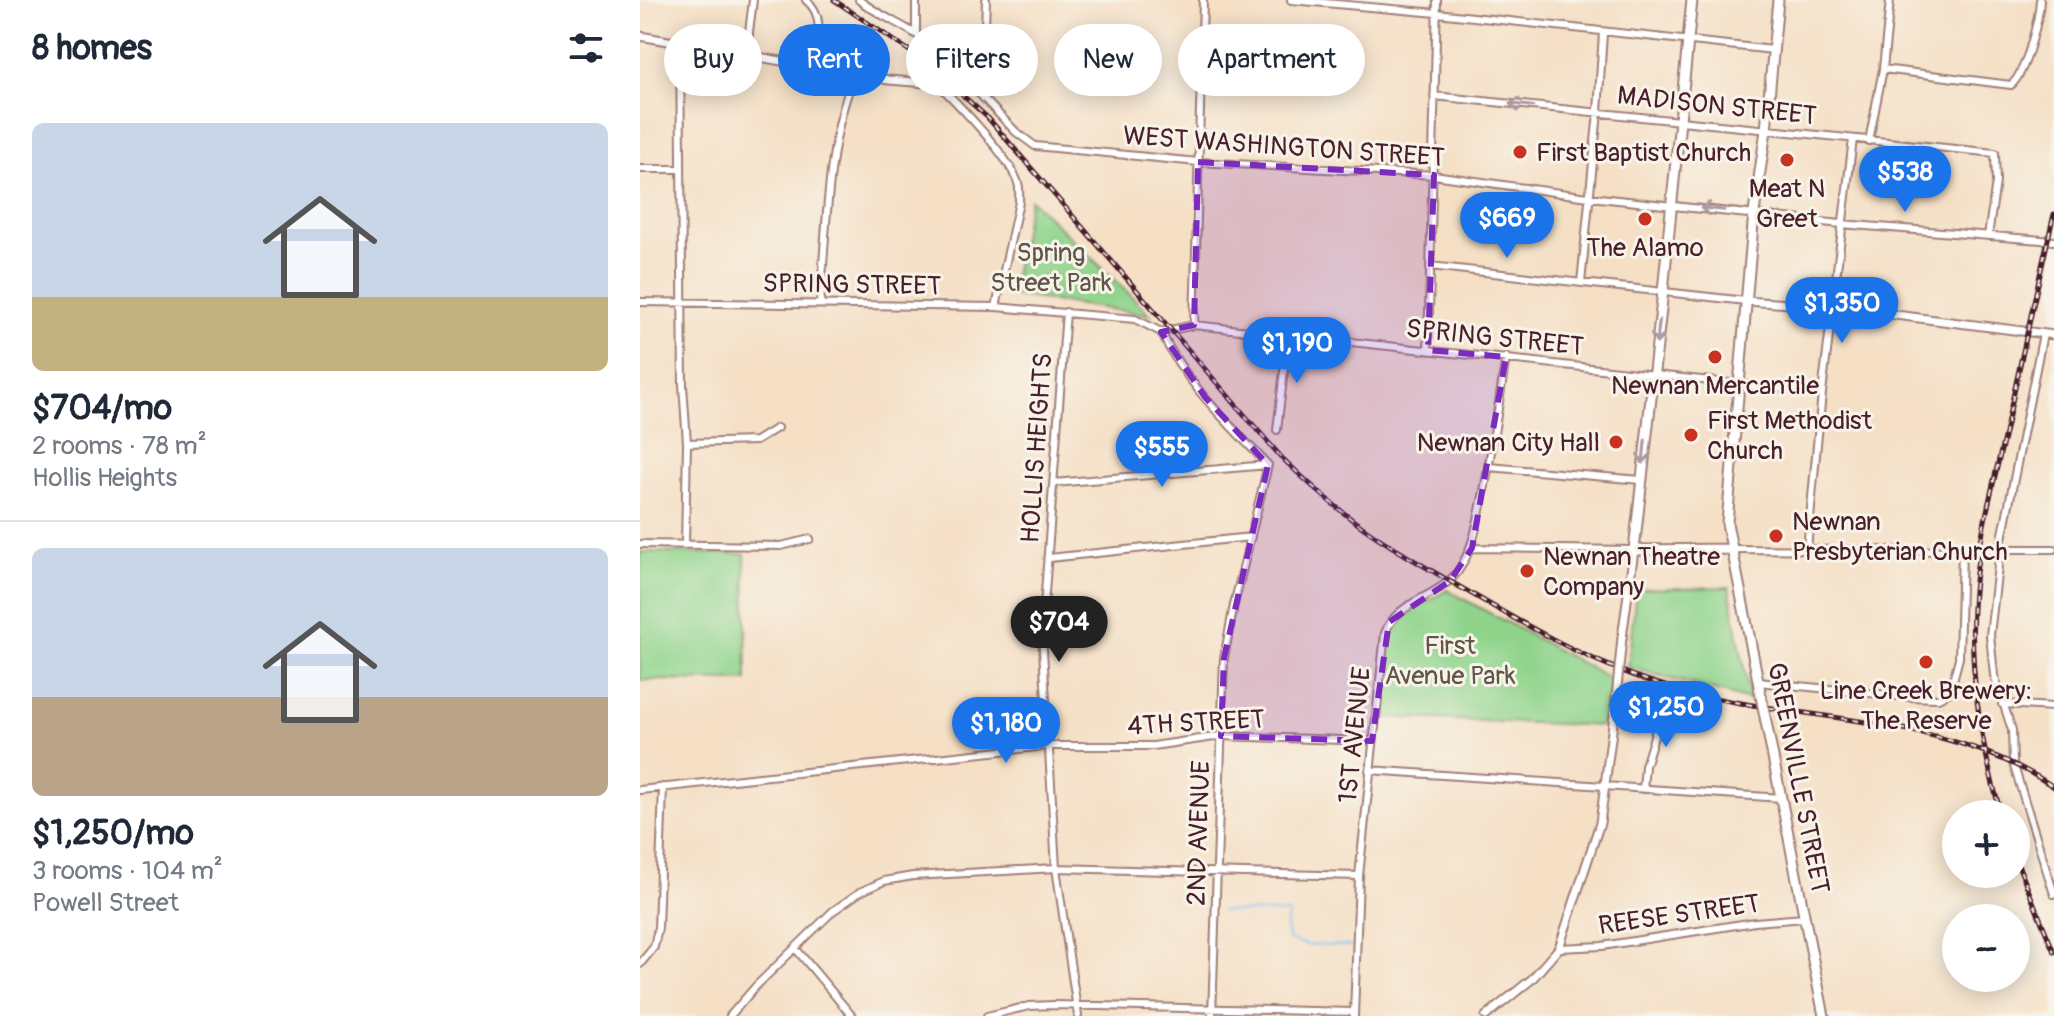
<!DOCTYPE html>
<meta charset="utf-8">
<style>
body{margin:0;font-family:Pangolin,sans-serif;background:#f6f6f7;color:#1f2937;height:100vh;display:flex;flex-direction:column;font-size:30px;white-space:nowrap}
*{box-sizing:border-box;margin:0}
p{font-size:26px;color:#747a83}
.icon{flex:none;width:44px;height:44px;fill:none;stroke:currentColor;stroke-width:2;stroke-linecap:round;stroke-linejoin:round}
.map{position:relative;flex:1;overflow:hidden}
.drawer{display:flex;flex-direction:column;background:#fff;width:640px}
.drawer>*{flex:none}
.top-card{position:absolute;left:24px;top:24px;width:760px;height:72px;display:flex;gap:16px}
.buttons{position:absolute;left:1302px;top:800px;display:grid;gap:16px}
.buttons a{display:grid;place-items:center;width:88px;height:88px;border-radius:50%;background:#fff;box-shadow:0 4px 20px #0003;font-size:40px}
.price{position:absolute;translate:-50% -68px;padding:0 18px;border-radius:28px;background:#1a73e8;color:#fff;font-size:26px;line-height:52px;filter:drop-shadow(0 2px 4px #0008)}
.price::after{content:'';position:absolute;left:50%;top:48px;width:24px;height:18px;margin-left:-12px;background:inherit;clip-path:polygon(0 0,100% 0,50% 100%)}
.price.on{background:#222;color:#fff}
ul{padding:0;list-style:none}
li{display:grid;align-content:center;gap:16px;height:424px;padding:0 32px}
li+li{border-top:2px solid #e0e1e3}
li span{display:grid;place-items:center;height:248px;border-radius:12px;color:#555}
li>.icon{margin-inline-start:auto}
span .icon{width:144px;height:144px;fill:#fffc;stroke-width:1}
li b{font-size:34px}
h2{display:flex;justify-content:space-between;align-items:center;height:96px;padding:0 32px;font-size:34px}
.tag{padding:0 28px;border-radius:36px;background:#fff;box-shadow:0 4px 20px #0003;font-size:28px;line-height:72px}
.tag.on{background:#1a73e8;color:#fff}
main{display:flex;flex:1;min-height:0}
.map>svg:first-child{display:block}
.green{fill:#90d48c;stroke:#6d7a5c;stroke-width:2}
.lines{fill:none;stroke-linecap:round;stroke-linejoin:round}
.stream{stroke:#77c0f0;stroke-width:2}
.minor-casing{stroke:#a07f78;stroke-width:10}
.tertiary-casing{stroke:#a07f78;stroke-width:11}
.primary-casing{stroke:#a07f78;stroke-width:13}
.minor{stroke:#fff;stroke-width:6}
.tertiary{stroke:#fff;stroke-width:7}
.primary{stroke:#fff;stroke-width:9}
.rail-casing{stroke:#4a1f2b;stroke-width:5}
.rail{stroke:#f7f3e8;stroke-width:2;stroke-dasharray:6;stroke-linecap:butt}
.minor-bridge-casing{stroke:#a07f78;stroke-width:10;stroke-linecap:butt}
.tertiary-bridge-casing{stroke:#a07f78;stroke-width:11;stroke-linecap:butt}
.primary-bridge-casing{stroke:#a07f78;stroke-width:13;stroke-linecap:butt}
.minor-bridge{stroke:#fff;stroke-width:6}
.tertiary-bridge{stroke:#fff;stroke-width:7}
.primary-bridge{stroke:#fff;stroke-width:9}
.oneway{stroke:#ae9aa0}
.marked{fill:#7b2cbf;fill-opacity:0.2;stroke:#7b2cbf;stroke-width:6;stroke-dasharray:16 10;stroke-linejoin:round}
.poi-dot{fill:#c8321e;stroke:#f7f3e8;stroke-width:3}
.labels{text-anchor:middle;stroke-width:6;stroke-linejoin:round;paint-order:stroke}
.street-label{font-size:26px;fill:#4a1f2b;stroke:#f7f3e8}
.poi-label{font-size:26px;fill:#4a1f2b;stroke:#f7f3e8;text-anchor:start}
.park-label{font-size:26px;fill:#5f5548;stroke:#f7f3e8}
</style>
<main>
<section class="drawer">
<h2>8 homes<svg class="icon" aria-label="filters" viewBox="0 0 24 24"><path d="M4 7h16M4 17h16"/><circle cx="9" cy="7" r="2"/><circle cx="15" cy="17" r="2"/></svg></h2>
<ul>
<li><span style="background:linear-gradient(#c9d6e8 70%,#c2b280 0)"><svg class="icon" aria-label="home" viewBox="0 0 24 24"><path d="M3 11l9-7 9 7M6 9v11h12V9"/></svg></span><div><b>$704/mo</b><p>2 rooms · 78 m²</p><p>Hollis Heights</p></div></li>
<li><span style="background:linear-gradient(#c9d6e8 60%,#b9a48a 0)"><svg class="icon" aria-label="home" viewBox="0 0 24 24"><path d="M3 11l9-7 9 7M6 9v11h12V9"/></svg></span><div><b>$1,250/mo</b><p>3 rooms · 104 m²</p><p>Powell Street</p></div></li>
</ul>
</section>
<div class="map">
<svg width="1414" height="1016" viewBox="0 0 1414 1016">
<rect width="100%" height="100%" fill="#f7f3e8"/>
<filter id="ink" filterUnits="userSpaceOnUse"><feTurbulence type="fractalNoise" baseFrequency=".0125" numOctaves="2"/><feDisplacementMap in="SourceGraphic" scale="16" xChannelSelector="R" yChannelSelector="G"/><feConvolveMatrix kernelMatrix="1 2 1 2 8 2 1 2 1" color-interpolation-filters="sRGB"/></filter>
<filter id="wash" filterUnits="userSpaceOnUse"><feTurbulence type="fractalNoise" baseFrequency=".006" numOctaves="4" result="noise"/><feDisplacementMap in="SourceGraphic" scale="32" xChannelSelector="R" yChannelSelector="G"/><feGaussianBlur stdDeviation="1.8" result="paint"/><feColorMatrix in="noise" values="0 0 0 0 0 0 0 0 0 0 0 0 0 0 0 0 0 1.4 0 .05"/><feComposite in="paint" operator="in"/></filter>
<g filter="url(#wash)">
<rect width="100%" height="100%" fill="#f5dfc5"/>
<!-- green -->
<path class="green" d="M390 199 511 315 370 295Z
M0 552 105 554 107 681 0 680Z
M1089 587 1110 700 988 667 996 589Z
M807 590 971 679 967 726 740 717 754 622Z"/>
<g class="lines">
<!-- stream -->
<path class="stream" d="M581 911 649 913 646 924 648 940 667 945 712 946"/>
</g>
</g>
<g filter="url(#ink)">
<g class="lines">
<defs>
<path id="minor" d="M166 0C187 17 176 42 172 66
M219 0C237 14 255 21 274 33 285 39 292 50 303 56L376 132 395 146 558 162 794 175 941 196 1201 224 1414 241
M651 0 797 13 1133 50
M276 34V0
M40 43 43 385 47 443 45 545
M109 54V32L113 0
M1243 69 1371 85C1386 73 1399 19 1400 0
M330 82 340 85 343 81 346 0
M298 84C319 105 369 156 378 183 380 189 379 196 379 202L356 307
M794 96 1355 153 1356 182 1348 236
M1229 141 1243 69 1250 0
M0 169H41
M790 266 1106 301
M941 283 958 112 963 33
M0 302 356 307 495 319 521 332 554 325 1182 393
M180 303C187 229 186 143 215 74
M426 312 402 633 416 868 438 1016
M554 325 563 0
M521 332C545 383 589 424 628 465
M1403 334 1360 549 1350 635 1354 675 1372 730 1373 763 1414 894
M788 350 797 0
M637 430 648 336
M47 443 116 441 137 428
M849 467 1001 480
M414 483 628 465
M0 544 141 546 170 539
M832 548 994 550
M1092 549 1325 551
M1167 549 1182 393 1213 139
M1358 549H1414
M409 558 611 537
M1118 682 1269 697 1298 698 1310 692 1319 658 1322 551
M1362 704 1414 707
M729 770 1142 798
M1003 789 1005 766 1023 707 1051 710
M0 790 407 746H513L581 736 732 741
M919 948 962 946 1115 922 1165 918
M156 949 212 1016
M0 964 14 947 18 928 23 787
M90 1016 116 986 193 911 220 892 244 881 273 876 416 868 719 876
M347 1016 389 1006 414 1005 714 1012
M572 1016 584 658 594 605 628 465
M714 1016 719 876 745 633C757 600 799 598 818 571 834 548 837 523 843 496 852 450 859 403 866 357"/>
<path id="tertiary" d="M0 36 249 80 298 84 312 77 327 81
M1106 301 1192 307 1414 335
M982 638 994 550
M846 1016 892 979 919 948 960 823 975 708"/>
<path id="primary" d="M1052 0 1023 291 994 550 1091 549
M1120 691 1087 523 1114 213 1126 130 1138 0
M1126 722 1184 1016"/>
</defs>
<!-- minor casing -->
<use href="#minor" class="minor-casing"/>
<!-- tertiary casing -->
<use href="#tertiary" class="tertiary-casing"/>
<!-- primary casing -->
<use href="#primary" class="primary-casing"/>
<!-- minor -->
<use href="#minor" class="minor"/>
<!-- tertiary -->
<use href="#tertiary" class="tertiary"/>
<!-- primary -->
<use href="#primary" class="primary"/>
<defs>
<path id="rail" d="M194 0 283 60 348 118 641 457C664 479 688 501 714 521 751 548 792 571 832 594 907 638 979 678 1064 696 1183 722 1310 718 1414 787
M1361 814C1340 742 1328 666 1334 591 1339 536 1354 482 1366 429 1382 357 1397 285 1414 214
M1376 860 1414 952"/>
</defs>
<!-- rail casing -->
<use href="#rail" class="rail-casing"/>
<!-- rail -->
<use href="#rail" class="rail"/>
<defs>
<path id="minor-bridge" d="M1329 551 1353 549"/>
<path id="tertiary-bridge" d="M975 708 982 638"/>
<path id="primary-bridge" d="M1120 691 1126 722"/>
</defs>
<!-- minor-bridge casing -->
<use href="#minor-bridge" class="minor-bridge-casing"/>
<!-- tertiary-bridge casing -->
<use href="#tertiary-bridge" class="tertiary-bridge-casing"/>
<!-- primary-bridge casing -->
<use href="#primary-bridge" class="primary-bridge-casing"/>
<!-- minor-bridge -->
<use href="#minor-bridge" class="minor-bridge"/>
<!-- tertiary-bridge -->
<use href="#tertiary-bridge" class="tertiary-bridge"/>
<!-- primary-bridge -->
<use href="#primary-bridge" class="primary-bridge"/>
</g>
<!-- one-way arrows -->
<defs><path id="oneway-shaft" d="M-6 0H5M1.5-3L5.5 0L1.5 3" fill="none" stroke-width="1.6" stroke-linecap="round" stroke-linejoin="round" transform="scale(2)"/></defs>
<g class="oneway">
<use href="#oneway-shaft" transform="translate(881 105) rotate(-174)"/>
<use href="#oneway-shaft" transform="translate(1072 209) rotate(-174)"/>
<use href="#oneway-shaft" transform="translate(1018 332) rotate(97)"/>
<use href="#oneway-shaft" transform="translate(1004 452) rotate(96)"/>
</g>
</g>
<!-- marked area -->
<path class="marked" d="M558 162 794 175 788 350 866 357 832 548 810 581 749 622 732 741 581 736 584 658 628 465 565 397 521 332 554 325Z"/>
<!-- markers -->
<g class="poi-dot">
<circle cx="880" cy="152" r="8"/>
<circle cx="1147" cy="160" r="8"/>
<circle cx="1005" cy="219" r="8"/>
<circle cx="1075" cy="357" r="8"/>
<circle cx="1051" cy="435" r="8"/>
<circle cx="976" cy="442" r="8"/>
<circle cx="1136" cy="536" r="8"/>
<circle cx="887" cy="571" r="8"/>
<circle cx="1286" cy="662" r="8"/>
</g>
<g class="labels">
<!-- street labels -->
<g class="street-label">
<text transform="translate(1077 105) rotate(6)" y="9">MADISON STREET</text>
<text transform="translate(644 146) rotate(4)" y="9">WEST WASHINGTON STREET</text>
<text transform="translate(212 284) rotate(1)" y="9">SPRING STREET</text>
<text transform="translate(855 337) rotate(6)" y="9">SPRING STREET</text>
<text transform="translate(396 448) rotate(-86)" y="9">HOLLIS HEIGHTS</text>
<text transform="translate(556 722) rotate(-3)" y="9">4TH STREET</text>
<text transform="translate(714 735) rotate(-84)" y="9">1ST AVENUE</text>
<text transform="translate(1159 778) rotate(79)" y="9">GREENVILLE STREET</text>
<text transform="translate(558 833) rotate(-88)" y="9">2ND AVENUE</text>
<text transform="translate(1039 914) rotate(-8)" y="9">REESE STREET</text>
</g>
<!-- poi labels -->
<g class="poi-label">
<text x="896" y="161">First Baptist Church</text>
<text x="1147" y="197" text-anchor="middle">Meat N<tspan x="1147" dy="30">Greet</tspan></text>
<text x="1005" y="256" text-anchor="middle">The Alamo</text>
<text x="1075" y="394" text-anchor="middle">Newnan Mercantile</text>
<text x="1067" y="429">First Methodist<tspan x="1067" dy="30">Church</tspan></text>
<text x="960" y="451" text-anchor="end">Newnan City Hall</text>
<text x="1152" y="530">Newnan<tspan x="1152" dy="30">Presbyterian Church</tspan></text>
<text x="903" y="565">Newnan Theatre<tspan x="903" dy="30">Company</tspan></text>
<text x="1286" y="699" text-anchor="middle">Line Creek Brewery:<tspan x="1286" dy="30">The Reserve</tspan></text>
</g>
<!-- park labels -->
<g class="park-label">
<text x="411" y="261">Spring<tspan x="411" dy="30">Street Park</tspan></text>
<text x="810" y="654">First<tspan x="810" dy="30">Avenue Park</tspan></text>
</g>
</g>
</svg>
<div class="buttons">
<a>+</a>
<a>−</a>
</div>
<b class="price" style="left:1265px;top:214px">$538</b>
<b class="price" style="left:867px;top:260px">$669</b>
<b class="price" style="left:1202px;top:345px">$1,350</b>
<b class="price" style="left:657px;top:385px">$1,190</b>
<b class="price" style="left:522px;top:489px">$555</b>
<b class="price on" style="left:419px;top:664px">$704</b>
<b class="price" style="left:1026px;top:749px">$1,250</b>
<b class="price" style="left:366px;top:765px">$1,180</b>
<div class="top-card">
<a class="tag">Buy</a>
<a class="tag on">Rent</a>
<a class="tag">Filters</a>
<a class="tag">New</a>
<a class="tag">Apartment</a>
</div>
</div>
</main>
